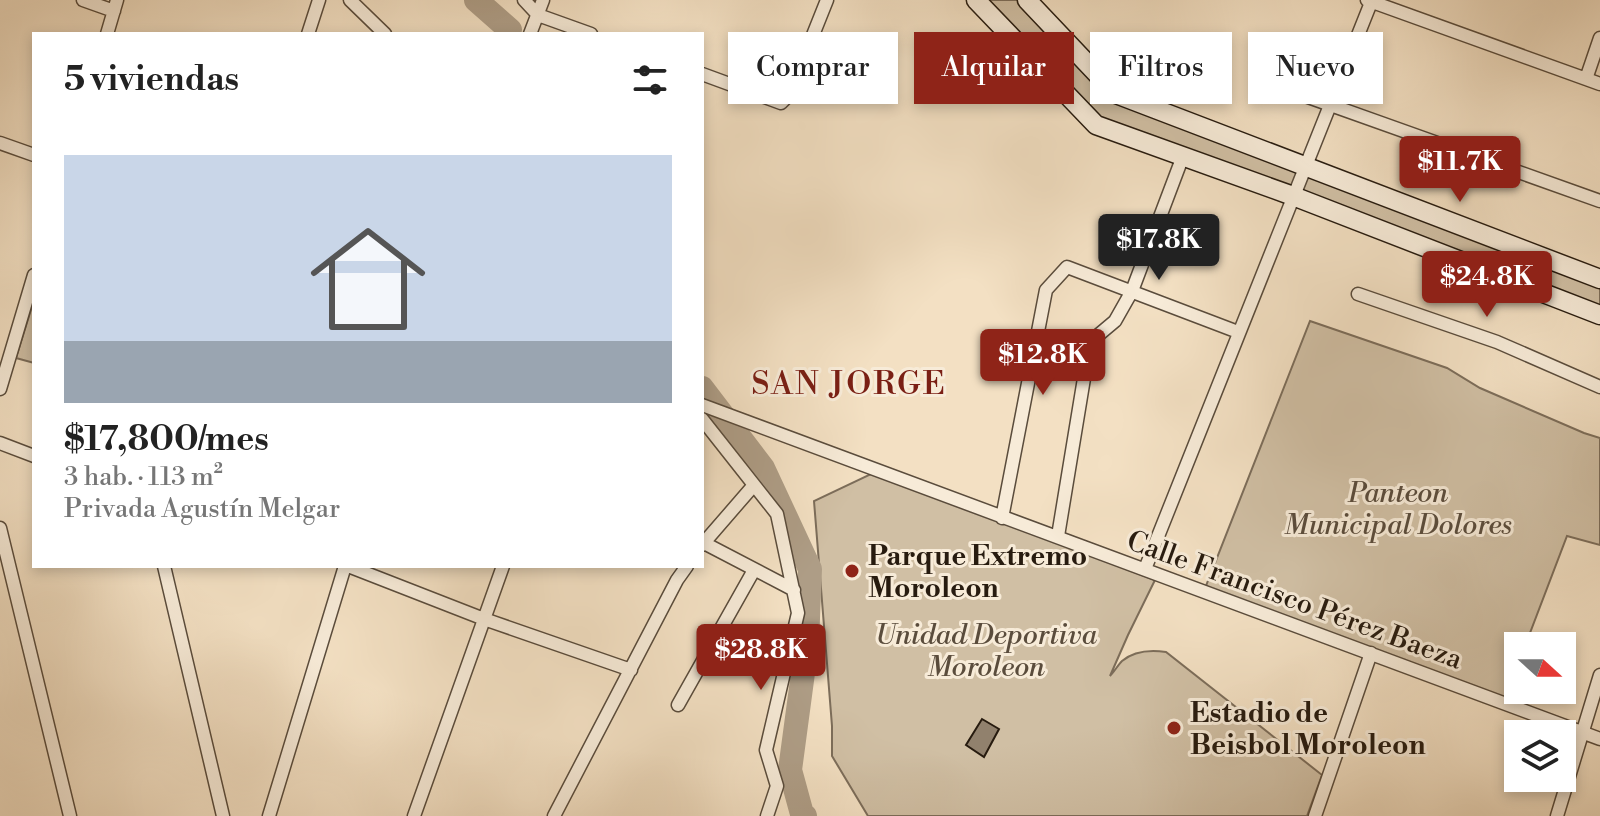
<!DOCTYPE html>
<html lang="es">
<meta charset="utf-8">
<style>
body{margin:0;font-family:"Libre Bodoni",serif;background:#f6f6f6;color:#222;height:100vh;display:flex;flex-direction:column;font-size:30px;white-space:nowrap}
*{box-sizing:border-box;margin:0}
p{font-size:26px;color:#767676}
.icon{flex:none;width:44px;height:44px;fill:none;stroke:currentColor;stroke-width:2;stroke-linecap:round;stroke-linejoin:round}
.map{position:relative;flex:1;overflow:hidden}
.sheet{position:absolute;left:32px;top:32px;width:672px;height:536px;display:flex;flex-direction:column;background:#fff;border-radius:0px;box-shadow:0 4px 12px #0003}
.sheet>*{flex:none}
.top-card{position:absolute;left:728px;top:32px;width:752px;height:72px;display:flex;gap:16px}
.needle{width:52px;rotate:111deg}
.tools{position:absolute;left:1504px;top:632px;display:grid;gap:16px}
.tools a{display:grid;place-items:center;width:72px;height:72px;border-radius:0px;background:#fff;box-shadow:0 4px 12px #0003;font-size:40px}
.price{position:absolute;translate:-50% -68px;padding:0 18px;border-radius:8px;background:#8f2418;color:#fff;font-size:26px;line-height:52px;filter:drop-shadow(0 2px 4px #0008)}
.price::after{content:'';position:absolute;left:50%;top:48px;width:24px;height:18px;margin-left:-12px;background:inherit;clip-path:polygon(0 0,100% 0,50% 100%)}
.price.active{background:#222;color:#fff}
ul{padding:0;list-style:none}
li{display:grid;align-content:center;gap:16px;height:424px;padding:0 32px}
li+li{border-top:2px solid #e0e0e0}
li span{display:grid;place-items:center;height:248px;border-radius:0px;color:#555}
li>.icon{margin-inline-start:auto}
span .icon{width:144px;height:144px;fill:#fffc;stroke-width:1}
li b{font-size:34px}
h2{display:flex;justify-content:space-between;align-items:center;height:96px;padding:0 32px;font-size:34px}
.tag{padding:0 28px;border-radius:0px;background:#fff;box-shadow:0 4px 12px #0003;font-size:28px;line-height:72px}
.tag.active{background:#8f2418;color:#fff}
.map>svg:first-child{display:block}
.green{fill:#d0bfa4;stroke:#7c6d5a;stroke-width:2}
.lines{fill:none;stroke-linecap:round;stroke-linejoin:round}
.river{stroke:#ae9d86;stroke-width:24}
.building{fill:#91816d;stroke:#271b0f;stroke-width:2}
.street-casing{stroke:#5a4c3c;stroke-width:15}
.secondary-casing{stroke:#271b0f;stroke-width:21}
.street{stroke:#f7ebd8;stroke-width:12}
.secondary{stroke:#f7ebd8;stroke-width:18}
.poi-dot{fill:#8f2418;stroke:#f7ebd8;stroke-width:3}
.labels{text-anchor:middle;stroke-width:6;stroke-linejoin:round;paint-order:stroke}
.park-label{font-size:28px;font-style:italic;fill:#5a4c3c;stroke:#f7ebd8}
.poi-label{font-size:28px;font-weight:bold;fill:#271b0f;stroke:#f7ebd8;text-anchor:start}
.street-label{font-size:28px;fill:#271b0f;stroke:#f7ebd8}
.quarter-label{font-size:32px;letter-spacing:2px;fill:#7a1f14;stroke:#f7ebd8}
</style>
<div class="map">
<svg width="1600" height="816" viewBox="0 0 1600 816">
<rect width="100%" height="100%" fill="#f3e0c3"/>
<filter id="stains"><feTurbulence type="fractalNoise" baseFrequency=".0025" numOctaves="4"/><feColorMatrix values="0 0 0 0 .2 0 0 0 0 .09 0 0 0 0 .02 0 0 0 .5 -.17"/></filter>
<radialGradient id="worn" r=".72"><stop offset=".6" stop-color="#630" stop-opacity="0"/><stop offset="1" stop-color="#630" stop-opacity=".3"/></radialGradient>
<!-- green -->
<path class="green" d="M979 0H1026L1117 94 1600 279V315L1097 124Z
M34 300V363L16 358Z
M1310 321 1447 368 1480 388 1584 433 1600 438V545L1567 536 1525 646H1518V664L1504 702 1204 591Z
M873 473 1155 580 1128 635 1110 676C1114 672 1118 665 1122 661 1134 651 1152 650 1166 652L1322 775 1307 816H868L832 756V726L814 501Z"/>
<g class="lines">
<!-- river -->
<path class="river" d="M476 0 510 30
M702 388 763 468 810 569 807 643 790 770 802 814 805 816"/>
</g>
<!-- building -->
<path class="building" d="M982 719 999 729 984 757 966 745Z"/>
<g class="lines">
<defs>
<path id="street" d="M83 0 114 11
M350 0 385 34
M524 0 538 15 591 34
M1367 0 1600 84
M107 34 117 0
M308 34 319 0
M530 34 543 0
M702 74 781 103 789 95 827 0
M1586 79 1600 38
M1263 81 1600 201
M0 143 34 155
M1358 294 1497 342 1600 387
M0 389 34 275
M702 405 1600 739
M702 419 777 514 798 613 766 750 777 786 767 816
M0 443 34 456
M1002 518 1046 290 1067 267 1238 332
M0 528 70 816
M1058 536 1090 342 1115 321 1132 291 1183 156
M704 543 794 590
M702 545 754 485
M164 566 223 816
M348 566 484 619 631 670
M1145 569 1372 0
M678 705 754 570
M269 816 345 566
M414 816 503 566
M554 816 677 580 687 566
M1315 816 1371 653
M1557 816 1600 675"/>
<path id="secondary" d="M976 0 1096 125 1293 196 1600 315
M1027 0 1116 94 1600 279"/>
</defs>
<!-- street casing -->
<use href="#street" class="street-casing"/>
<!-- secondary casing -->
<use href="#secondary" class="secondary-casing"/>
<!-- street -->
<use href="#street" class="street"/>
<!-- secondary -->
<use href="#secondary" class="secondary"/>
</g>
<!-- markers -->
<g class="poi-dot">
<circle cx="852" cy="571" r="8"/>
<circle cx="1174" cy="728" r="8"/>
</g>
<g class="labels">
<!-- park labels -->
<g class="park-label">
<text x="1398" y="502">Panteon<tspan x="1398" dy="32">Municipal Dolores</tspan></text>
<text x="986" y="644">Unidad Deportiva<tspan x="986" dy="32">Moroleon</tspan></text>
</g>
<!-- poi labels -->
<g class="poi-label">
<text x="868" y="565">Parque Extremo<tspan x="868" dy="32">Moroleon</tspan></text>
<text x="1190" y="722">Estadio de<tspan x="1190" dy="32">Beisbol Moroleon</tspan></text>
</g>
<!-- street labels -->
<g class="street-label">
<text transform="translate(1295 599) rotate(20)" y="10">Calle Francisco Pérez Baeza</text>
</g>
<!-- quarter labels -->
<g class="quarter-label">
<text x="849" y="394">SAN JORGE</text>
</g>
</g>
<rect width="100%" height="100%" filter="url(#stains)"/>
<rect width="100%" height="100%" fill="url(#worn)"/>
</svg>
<div class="tools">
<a><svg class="needle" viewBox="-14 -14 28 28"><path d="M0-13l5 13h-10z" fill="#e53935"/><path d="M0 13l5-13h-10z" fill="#767676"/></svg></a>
<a><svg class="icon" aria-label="layers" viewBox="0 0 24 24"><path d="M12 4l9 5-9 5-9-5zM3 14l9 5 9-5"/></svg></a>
</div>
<b class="price" style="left:1460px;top:204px">$11.7K</b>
<b class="price active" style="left:1159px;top:282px">$17.8K</b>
<b class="price" style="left:1487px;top:319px">$24.8K</b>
<b class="price" style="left:1043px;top:397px">$12.8K</b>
<b class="price" style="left:761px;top:692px">$28.8K</b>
<div class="top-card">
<a class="tag">Comprar</a>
<a class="tag active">Alquilar</a>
<a class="tag">Filtros</a>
<a class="tag">Nuevo</a>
</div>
<section class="sheet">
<h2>5 viviendas<svg class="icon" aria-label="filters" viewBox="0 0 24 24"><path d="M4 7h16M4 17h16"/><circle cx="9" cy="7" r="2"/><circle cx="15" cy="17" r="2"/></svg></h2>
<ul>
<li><span style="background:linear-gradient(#c9d6e8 75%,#9aa5b1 0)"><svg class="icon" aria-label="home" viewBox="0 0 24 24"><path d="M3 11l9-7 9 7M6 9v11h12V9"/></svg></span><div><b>$17,800/mes</b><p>3 hab. · 113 m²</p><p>Privada Agustín Melgar</p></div></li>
</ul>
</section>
</div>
